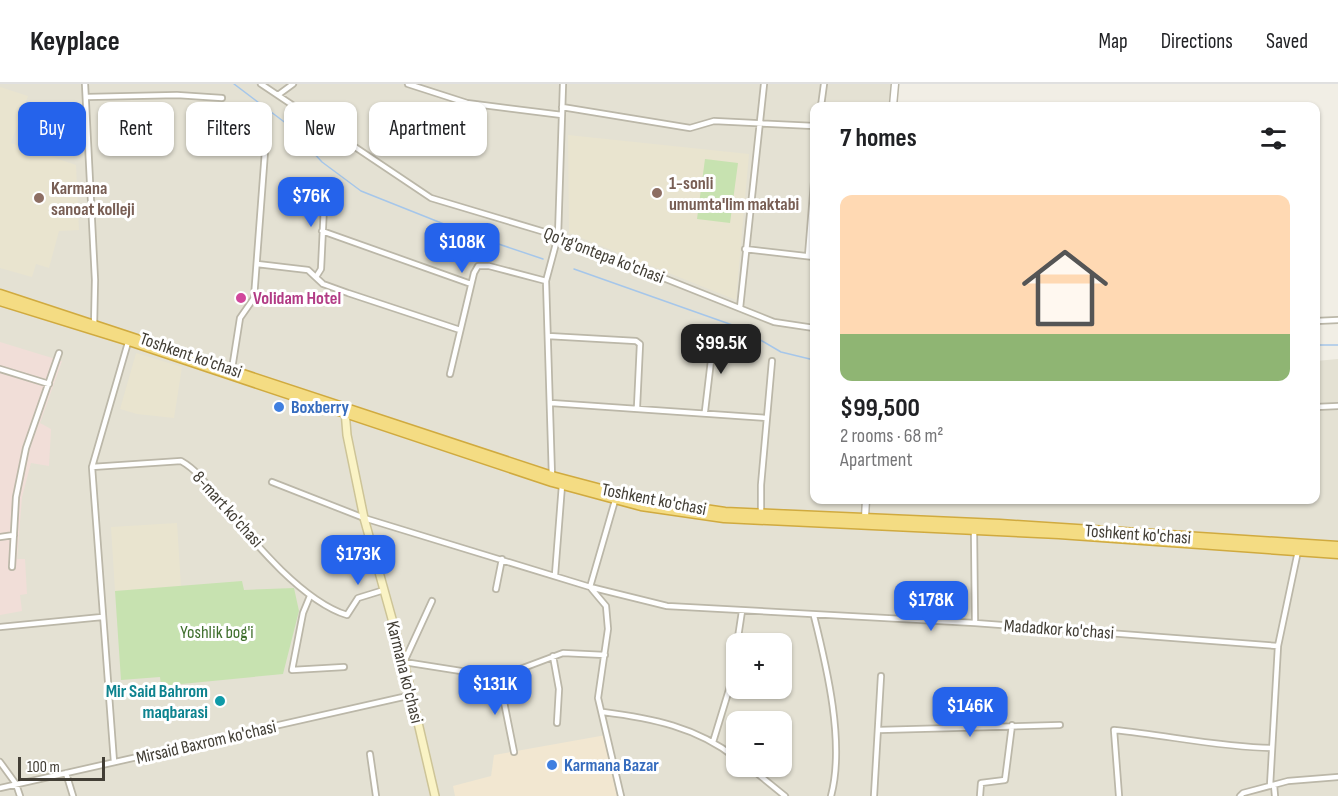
<!DOCTYPE html>
<meta charset="utf-8">
<style>
body{margin:0;font-family:"Sofia Sans Condensed",sans-serif;background:#f6f6f6;color:#202124;height:100vh;display:flex;flex-direction:column;font-size:22px;white-space:nowrap}
*{box-sizing:border-box;margin:0}
p{font-size:20px;color:#757577}
.icon{flex:none;width:33px;height:33px;fill:none;stroke:currentColor;stroke-width:2;stroke-linecap:round;stroke-linejoin:round}
.map{position:relative;flex:1;overflow:hidden}
.panel{position:absolute;left:810px;top:18px;width:510px;height:402px;display:flex;flex-direction:column;background:#fff;border-radius:12px;box-shadow:0 2px 4px #0004}
.panel>*{flex:none}
.guide{position:absolute;left:18px;top:18px;width:570px;height:54px;display:flex;gap:12px}
.tools{position:absolute;left:726px;top:549px;display:grid;gap:12px}
.tools a{display:grid;place-items:center;width:66px;height:66px;border-radius:12px;background:#fff;box-shadow:0 2px 4px #0004;font-size:30px}
.scale{position:absolute;left:18px;bottom:15px;width:87px;box-sizing:border-box;padding-left:6px;border:3px solid #423e35;border-top:0;font-size:16px;line-height:21px;white-space:nowrap;color:#423e35;-webkit-text-stroke:4px #fff;paint-order:stroke}
.price{position:absolute;translate:-50% -51px;padding:0 14px;border-radius:12px;background:#2563eb;color:#fff;font-size:20px;line-height:39px;filter:drop-shadow(0 2px 3px #0008)}
.price::after{content:'';position:absolute;left:50%;top:36px;width:18px;height:14px;margin-left:-9px;background:inherit;clip-path:polygon(0 0,100% 0,50% 100%)}
.price.current{background:#222;color:#fff}
ul{padding:0;list-style:none}
li{display:grid;align-content:center;gap:12px;height:318px;padding:0 30px}
li+li{border-top:2px solid #e0e0e0}
li span{display:grid;place-items:center;height:186px;border-radius:12px;color:#555}
li>.icon{margin-inline-start:auto}
span .icon{width:108px;height:108px;fill:#fffc;stroke-width:1}
li b{font-size:26px}
h2{display:flex;justify-content:space-between;align-items:center;height:72px;padding:0 30px;font-size:26px}
.tag{padding:0 21px;border-radius:12px;background:#fff;box-shadow:0 2px 4px #0004;font-size:21px;line-height:54px}
.tag.current{background:#2563eb;color:#fff}
header{display:flex;align-items:center;gap:36px;box-sizing:border-box;height:84px;padding:0 30px;background:#fff;border-bottom:2px solid #e0e0e0}
header strong{font-size:28px}
nav{display:flex;gap:33px;margin-inline-start:auto;font-size:21px}
.map>svg:first-child{display:block}
.residential{fill:#e4e1d3;fill-rule:evenodd}
.commercial{fill:#f2e7d1}
.education{fill:#e9e4cf}
.medical{fill:#f1ded8}
.green{fill:#c7e2b0}
.lines{fill:none;stroke-linecap:round;stroke-linejoin:round}
.stream{stroke:#a5c6ea;stroke-width:1.5}
.minor-casing{stroke:#bbb7a8;stroke-width:8}
.tertiary-casing{stroke:#bbb7a8;stroke-width:9}
.secondary-casing{stroke:#cdc497;stroke-width:10}
.trunk-casing{stroke:#d0aa3f;stroke-width:11}
.minor{stroke:#fff;stroke-width:4.5}
.tertiary{stroke:#fff;stroke-width:6}
.secondary{stroke:#faf3c5;stroke-width:7}
.trunk{stroke:#f4dc83;stroke-width:8}
.education-dot{fill:#8d6e63;stroke:#fff;stroke-width:2}
.hotel-dot{fill:#d1479c;stroke:#fff;stroke-width:2}
.shop-dot{fill:#3f7fe0;stroke:#fff;stroke-width:2}
.culture-dot{fill:#0f9aa8;stroke:#fff;stroke-width:2}
.labels{text-anchor:middle;stroke-width:6;stroke-linejoin:round;paint-order:stroke}
.education-label{font-size:18px;font-weight:bold;fill:#785e54;stroke:#fff;text-anchor:start}
.street-label{font-size:18px;fill:#423e35;stroke:#fff}
.hotel-label{font-size:18px;font-weight:bold;fill:#b23c85;stroke:#fff;text-anchor:start}
.shop-label{font-size:18px;font-weight:bold;fill:#366cbe;stroke:#fff;text-anchor:start}
.park-label{font-size:18px;fill:#3f6f2d;stroke:#fff}
.culture-label{font-size:18px;font-weight:bold;fill:#0d838f;stroke:#fff;text-anchor:end}
</style>
<header>
<strong>Keyplace</strong>
<nav><a>Map</a><a>Directions</a><a>Saved</a></nav>
</header>
<div class="map">
<svg width="1338" height="712" viewBox="0 0 1338 712">
<rect width="100%" height="100%" fill="#f1eee5"/>
<!-- residential -->
<path class="residential" d="M0 0H898L896 22H814V416H1316V277L1338 275V712H0ZM736 560H782V604H736ZM736 638H782V682H736Z"/>
<!-- commercial -->
<path class="commercial" d="M606 651 617 712H455L453 702 491 692 494 671Z"/>
<!-- education -->
<path class="education" d="M0 3 28 12 11 59 76 81 79 146 59 147 49 184 36 180 32 193 0 184Z
M568 51 749 70 736 216 569 149Z
M136 269 182 283 174 334 137 330 120 325Z
M177 439 181 503 115 507 111 443Z"/>
<!-- medical -->
<path class="medical" d="M0 258 62 277 40 339 51 345 49 382 31 379 22 413 17 475H25L27 510 20 511 22 527 0 531Z"/>
<!-- green -->
<path class="green" d="M705 75 738 79 730 139 697 135Z
M242 497 244 506 294 504 299 527 283 590 161 602 160 593 121 596 115 507Z"/>
<g class="lines">
<!-- stream -->
<path class="stream" d="M234 0 287 40 322 78 361 107 469 150 543 175
M574 185 738 243 781 268 814 276
M1316 261H1338"/>
<defs>
<path id="minor" d="M85 0 95 196 94 243
M261 0 431 114 558 152 774 238 814 244
M408 0 467 19 562 31
M278 11 293 0
M87 13 177 11 222 14
M821 22 824 0
M562 23 690 44 714 37 814 42
M322 147 471 200
M745 165 814 173
M808 172 814 98
M257 180 308 186 323 200 348 209 460 246
M316 193 321 185 325 101
M740 224 764 0
M1316 237 1338 236
M548 252 636 257 640 260 637 323
M0 285 49 300
M232 285 240 234 254 214 266 54
M450 290 474 189 478 182H489L546 197
M551 319 766 334
M1316 323 1338 322
M705 327 714 251
M92 383 181 377C199 387 210 405 223 421 253 457 302 517 347 531L358 514 384 506
M552 393 546 197 558 152 563 0
M272 398 364 434 590 503 667 522 975 539 1278 562
M761 429V401L772 277
M974 446 975 539
M0 453 14 451
M12 483 16 413 26 364 59 269
M555 491 562 401
M590 503 606 522 608 545 598 614 621 712
M590 503 616 413
M496 505 502 475
M310 512 303 529 292 586 344 583
M432 517 404 578 499 593 563 569 605 571
M814 532C827 584 845 660 831 712
M0 543 102 533
M737 560 742 527
M553 572 559 605 557 639
M499 593 514 668
M603 628C651 634 697 643 736 674
M879 646 1060 641
M713 658 735 586 736 563
M370 670 376 712
M0 678 16 700 20 712
M114 678 92 383 129 255
M748 682 785 712
M66 689 73 712
M1274 701 1275 712
M1270 702 1278 562 1298 467
M0 704 412 611
M874 712 881 592
M980 712 981 699 1005 696 1012 641
M1119 712 1114 646C1166 651 1219 663 1271 664
M1240 712 1243 709 1288 697 1338 693"/>
<path id="tertiary" d="M893 22 895 0
M865 433 866 416"/>
<path id="secondary" d="M345 326 347 351 364 434 404 578 435 712"/>
<path id="trunk" d="M0 210 552 392 643 416 725 428 1000 440 1338 462
M0 217 129 257 552 398 641 422 724 434 1059 450 1338 470"/>
</defs>
<!-- minor casing -->
<use href="#minor" class="minor-casing"/>
<!-- tertiary casing -->
<use href="#tertiary" class="tertiary-casing"/>
<!-- secondary casing -->
<use href="#secondary" class="secondary-casing"/>
<!-- trunk casing -->
<use href="#trunk" class="trunk-casing"/>
<!-- minor -->
<use href="#minor" class="minor"/>
<!-- tertiary -->
<use href="#tertiary" class="tertiary"/>
<!-- secondary -->
<use href="#secondary" class="secondary"/>
<!-- trunk -->
<use href="#trunk" class="trunk"/>
</g>
<!-- markers -->
<g class="education-dot">
<circle cx="657" cy="109" r="6"/>
<circle cx="39" cy="114" r="6"/>
</g>
<circle class="hotel-dot" cx="241" cy="214" r="6"/>
<g class="shop-dot">
<circle cx="279" cy="323" r="6"/>
<circle cx="552" cy="681" r="6"/>
</g>
<circle class="culture-dot" cx="220" cy="617" r="6"/>
<g class="labels">
<!-- education labels -->
<g class="education-label">
<text x="669" y="105">1-sonli<tspan x="669" dy="21">umumta'lim maktabi</tspan></text>
<text x="51" y="110">Karmana<tspan x="51" dy="21">sanoat kolleji</tspan></text>
</g>
<!-- street labels -->
<g class="street-label">
<text transform="translate(604 171) rotate(21)" y="6">Qo'rg'ontepa ko'chasi</text>
<text transform="translate(191 271) rotate(19)" y="6">Toshkent ko'chasi</text>
<text transform="translate(654 415) rotate(11)" y="6">Toshkent ko'chasi</text>
<text transform="translate(228 425) rotate(48)" y="6">8-mart ko'chasi</text>
<text transform="translate(1138 450) rotate(4)" y="6">Toshkent ko'chasi</text>
<text transform="translate(1059 545) rotate(4)" y="6">Madadkor ko'chasi</text>
<text transform="translate(405 588) rotate(76)" y="6">Karmana ko'chasi</text>
<text transform="translate(206 658) rotate(-13)" y="6">Mirsaid Baxrom ko'chasi</text>
</g>
<!-- hotel labels -->
<g class="hotel-label">
<text x="253" y="220">Volidam Hotel</text>
</g>
<!-- shop labels -->
<g class="shop-label">
<text x="291" y="329">Boxberry</text>
<text x="564" y="687">Karmana Bazar</text>
</g>
<!-- park labels -->
<g class="park-label">
<text x="217" y="554">Yoshlik bog'i</text>
</g>
<!-- culture labels -->
<g class="culture-label">
<text x="208" y="613">Mir Said Bahrom<tspan x="208" dy="21">maqbarasi</tspan></text>
</g>
</g>
</svg>
<div class="tools">
<a>+</a>
<a>−</a>
</div>
<div class="scale">100 m</div>
<b class="price" style="left:311px;top:144px">$76K</b>
<b class="price" style="left:462px;top:190px">$108K</b>
<b class="price current" style="left:721px;top:291px">$99.5K</b>
<b class="price" style="left:358px;top:502px">$173K</b>
<b class="price" style="left:931px;top:548px">$178K</b>
<b class="price" style="left:495px;top:632px">$131K</b>
<b class="price" style="left:970px;top:654px">$146K</b>
<div class="guide">
<a class="tag current">Buy</a>
<a class="tag">Rent</a>
<a class="tag">Filters</a>
<a class="tag">New</a>
<a class="tag">Apartment</a>
</div>
<section class="panel">
<h2>7 homes<svg class="icon" aria-label="filters" viewBox="0 0 24 24"><path d="M4 7h16M4 17h16"/><circle cx="9" cy="7" r="2"/><circle cx="15" cy="17" r="2"/></svg></h2>
<ul>
<li><span style="background:linear-gradient(#ffd9b3 75%,#8fb573 0)"><svg class="icon" aria-label="home" viewBox="0 0 24 24"><path d="M3 11l9-7 9 7M6 9v11h12V9"/></svg></span><div><b>$99,500</b><p>2 rooms · 68 m²</p><p>Apartment</p></div></li>
</ul>
</section>
</div>
